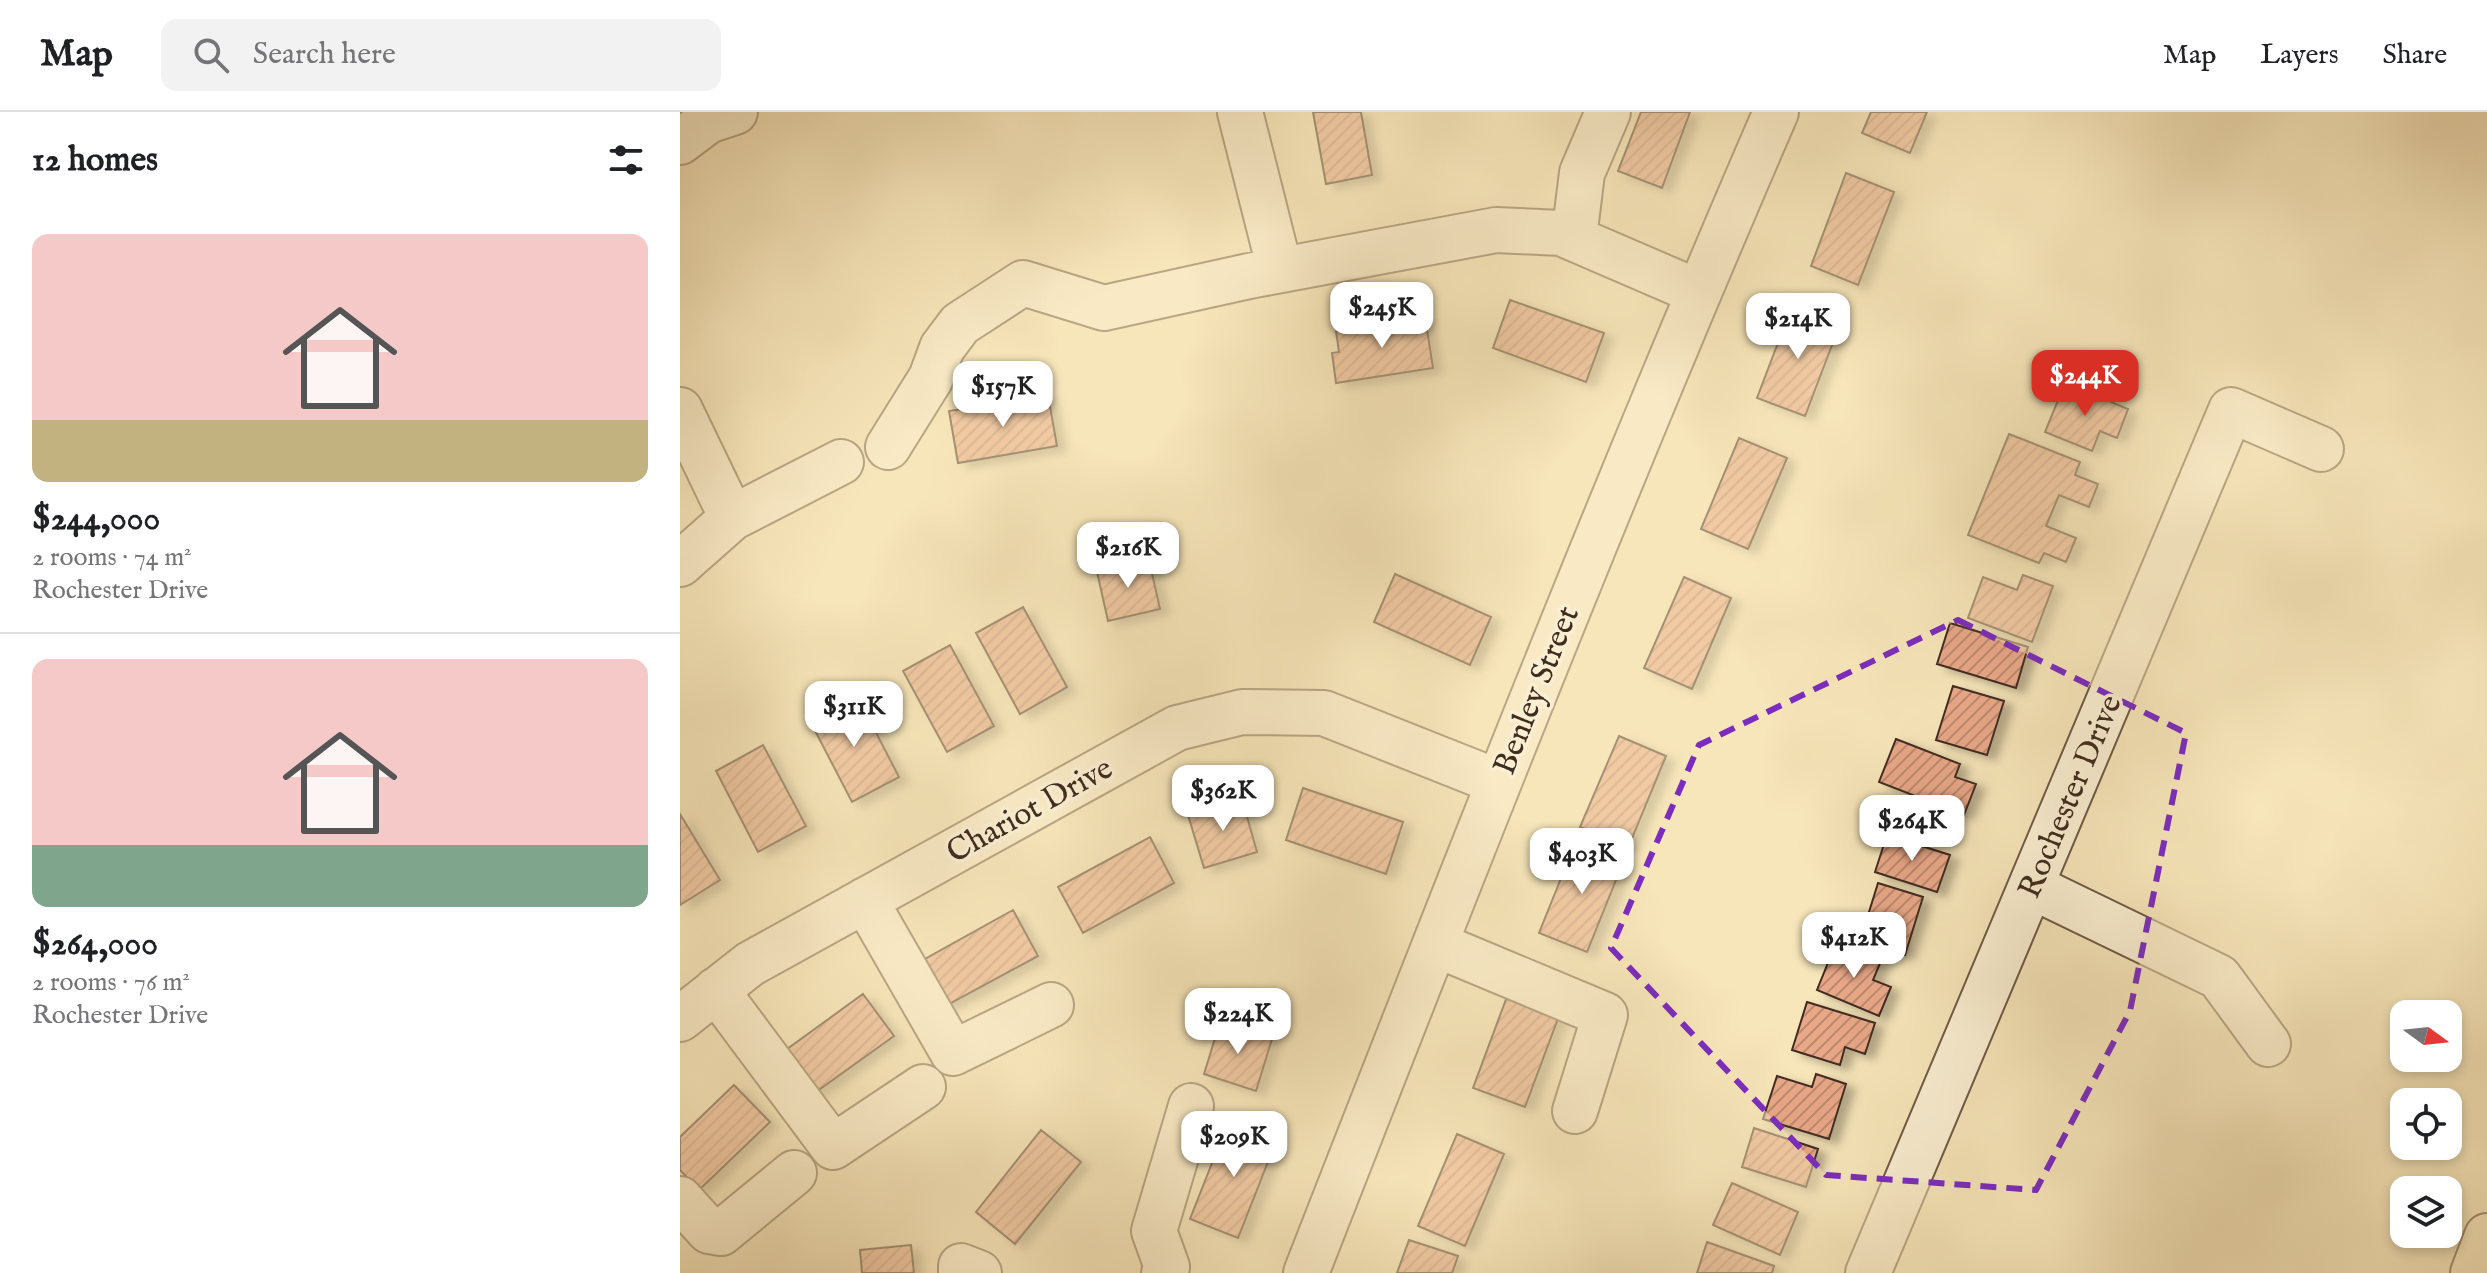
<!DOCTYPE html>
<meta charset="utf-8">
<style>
body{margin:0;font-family:"IM FELL English",serif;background:#f2f2f2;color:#202124;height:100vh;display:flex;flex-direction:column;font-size:30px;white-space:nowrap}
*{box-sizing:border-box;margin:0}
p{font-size:26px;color:#757577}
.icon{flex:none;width:44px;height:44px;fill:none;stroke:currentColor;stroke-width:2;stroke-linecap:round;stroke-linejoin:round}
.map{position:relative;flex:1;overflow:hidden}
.sheet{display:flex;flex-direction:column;background:#fff;width:680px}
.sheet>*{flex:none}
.needle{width:52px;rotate:105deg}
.tools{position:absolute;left:1710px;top:888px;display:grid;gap:16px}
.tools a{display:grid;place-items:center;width:72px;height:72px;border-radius:16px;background:#fff;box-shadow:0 4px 12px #0003;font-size:40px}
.price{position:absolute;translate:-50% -68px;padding:0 18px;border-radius:16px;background:#fff;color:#222;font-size:26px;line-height:52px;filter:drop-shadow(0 2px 4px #0008)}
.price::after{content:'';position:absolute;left:50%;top:48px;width:24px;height:18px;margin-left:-12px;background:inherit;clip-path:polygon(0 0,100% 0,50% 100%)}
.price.selected{background:#d93025;color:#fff}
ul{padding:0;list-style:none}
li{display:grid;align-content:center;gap:16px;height:424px;padding:0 32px}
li+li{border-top:2px solid #e0e0e0}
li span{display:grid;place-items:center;height:248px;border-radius:16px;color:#555}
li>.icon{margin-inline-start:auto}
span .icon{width:144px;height:144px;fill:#fffc;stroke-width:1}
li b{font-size:34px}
h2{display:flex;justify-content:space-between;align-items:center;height:96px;padding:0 32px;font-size:34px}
header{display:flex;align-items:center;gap:48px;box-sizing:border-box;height:112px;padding:0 40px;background:#fff;border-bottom:2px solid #e0e0e0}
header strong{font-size:38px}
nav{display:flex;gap:44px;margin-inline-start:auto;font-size:28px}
.search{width:560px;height:72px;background:#f2f2f2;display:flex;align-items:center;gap:20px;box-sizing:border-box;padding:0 28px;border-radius:16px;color:#757577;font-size:30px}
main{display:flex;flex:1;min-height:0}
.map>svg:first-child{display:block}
.building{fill:url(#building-hatch);stroke:#412c20;stroke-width:2;filter:url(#shadow)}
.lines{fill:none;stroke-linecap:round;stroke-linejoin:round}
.minor-casing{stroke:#6e5a46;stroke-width:48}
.major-casing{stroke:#412c20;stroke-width:48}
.minor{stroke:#faefd2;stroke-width:44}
.major{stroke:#f7e6ba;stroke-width:44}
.marked{fill:none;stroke:#7b2cbf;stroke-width:6;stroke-dasharray:16 10;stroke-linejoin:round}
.labels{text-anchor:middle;stroke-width:7;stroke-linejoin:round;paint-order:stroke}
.street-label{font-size:32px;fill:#412c20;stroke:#faefd2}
</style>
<header>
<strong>Map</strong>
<div class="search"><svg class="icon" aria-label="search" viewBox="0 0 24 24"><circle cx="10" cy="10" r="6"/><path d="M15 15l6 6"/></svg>Search here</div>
<nav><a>Map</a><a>Layers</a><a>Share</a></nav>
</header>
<main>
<section class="sheet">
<h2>12 homes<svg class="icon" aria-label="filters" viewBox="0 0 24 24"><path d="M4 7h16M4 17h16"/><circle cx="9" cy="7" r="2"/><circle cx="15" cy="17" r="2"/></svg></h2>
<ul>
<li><span style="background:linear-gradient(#f6c9c9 75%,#c2b280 0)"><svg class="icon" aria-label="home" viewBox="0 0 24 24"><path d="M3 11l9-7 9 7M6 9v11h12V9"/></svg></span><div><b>$244,000</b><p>2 rooms · 74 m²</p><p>Rochester Drive</p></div></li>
<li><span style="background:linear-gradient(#f6c9c9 75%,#7fa58c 0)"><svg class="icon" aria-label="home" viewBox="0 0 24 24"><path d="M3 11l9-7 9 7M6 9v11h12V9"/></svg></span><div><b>$264,000</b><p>2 rooms · 76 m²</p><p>Rochester Drive</p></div></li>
</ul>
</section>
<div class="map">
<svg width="1807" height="1161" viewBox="0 0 1807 1161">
<defs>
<pattern id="building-hatch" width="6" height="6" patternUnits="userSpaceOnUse" patternTransform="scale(2)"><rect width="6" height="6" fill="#e9a888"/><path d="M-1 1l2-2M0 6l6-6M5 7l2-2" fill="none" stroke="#be896f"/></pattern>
<filter id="shadow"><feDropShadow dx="9" dy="5" stdDeviation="4" flood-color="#0004"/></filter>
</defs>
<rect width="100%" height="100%" fill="#f7e6ba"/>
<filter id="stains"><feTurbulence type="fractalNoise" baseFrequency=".0025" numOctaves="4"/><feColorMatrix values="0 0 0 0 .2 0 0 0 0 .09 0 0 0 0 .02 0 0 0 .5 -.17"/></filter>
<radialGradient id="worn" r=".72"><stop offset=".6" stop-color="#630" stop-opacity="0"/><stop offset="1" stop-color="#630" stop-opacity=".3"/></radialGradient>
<!-- building -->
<path class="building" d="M633 0H681L692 63 646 72Z
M961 0H1010L982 76 938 59Z
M1191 0H1247L1230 41 1182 21Z
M1166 61 1214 80 1178 173 1131 154Z
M830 188 924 221 906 270 813 236Z
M1112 194 1160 212 1125 304 1077 286Z
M745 205 753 256 656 271 652 241 659 240 656 219Z
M1385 271 1448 297 1437 326 1420 319 1412 339 1365 320Z
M368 283 377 334 278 351 269 299Z
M1329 322 1400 350 1395 363 1418 372 1409 395 1379 383 1366 414 1396 426 1386 450 1364 441 1359 451 1288 423Z
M1059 326 1107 346 1068 437 1021 417Z
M469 448 480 497 428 509 417 460Z
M715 462 811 505 790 553 694 510Z
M1343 463 1373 474 1352 530 1288 506 1303 465 1337 478Z
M1004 465 1051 486 1012 577 964 556Z
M343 495 387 575 340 602 296 521Z
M1270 511 1348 535 1336 576 1257 552Z
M270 533 314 614 267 640 223 559Z
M1273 574 1324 589 1307 643 1256 628Z
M177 584 219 665 172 690 130 609Z
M939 624 986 644 948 736 900 715Z
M1216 627 1280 652 1275 665 1296 672 1284 703 1199 670Z
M83 633 126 714 78 740 36 659Z
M623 676 723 710 706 762 606 728Z
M562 687 577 740 524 756 508 703Z
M0 702 40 768 0 793Z
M1207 723 1270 743 1257 780 1195 760Z
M470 725 494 771 403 821 378 775Z
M896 729 944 748 907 840 859 821Z
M1198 771 1243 785 1225 843 1180 829Z
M333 798 358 844 260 897 236 852Z
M1156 831 1201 849 1193 868 1211 875 1199 904 1137 878Z
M183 882 214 924 133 982 103 940Z
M828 882 880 901 845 995 793 976Z
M1127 890 1195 911 1185 942 1165 935 1160 953 1112 938Z
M540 910 592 927 576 979 524 962Z
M1136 962 1166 972 1149 1027 1083 1007 1097 964 1132 975Z
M54 973 90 1010 19 1078 0 1058V1025Z
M549 1008 597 1027 558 1126 510 1107Z
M1074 1016 1138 1037 1126 1075 1062 1055Z
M361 1018 401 1050 335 1132 296 1100Z
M777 1022 824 1042 785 1134 738 1114Z
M1052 1071 1118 1100 1100 1143 1033 1113Z
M729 1128 778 1144 772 1161H717Z
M1027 1130 1094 1154 1092 1161H1017Z
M231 1133 234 1161H182L180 1138Z"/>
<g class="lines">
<defs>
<path id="minor" d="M560 0 600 158
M0 30 28 9 55 0
M894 126 902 61 928 0
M0 298 52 406 0 452
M208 335 251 266 262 236 280 212 343 171 424 196 569 164 816 118 881 121 1018 180
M52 406 161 350
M1351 774 1539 865 1588 932
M185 788 273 941 371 893
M755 832 925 903 895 999
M36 878 153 1035 243 975
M0 907 70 852 497 616 562 600 644 601 818 670
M0 1087 29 1119 41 1121 114 1061
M281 1161V1154L299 1161
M484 1161 487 1155 474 1119 511 994
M626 1161C778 772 930 383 1096 0
M1188 1161 1551 298 1641 337"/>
<path id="major" d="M1793 1161 1807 1124"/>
</defs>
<!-- minor casing -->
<use href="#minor" class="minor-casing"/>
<!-- major casing -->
<use href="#major" class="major-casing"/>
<!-- minor -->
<use href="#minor" class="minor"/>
<!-- major -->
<use href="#major" class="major"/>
</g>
<!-- marked area -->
<path d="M0 0H1807V1161H0ZM1278 508 1506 621 1450 899 1356 1078 1146 1063 931 836 1019 633Z" fill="#f7e6ba" fill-opacity=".55" fill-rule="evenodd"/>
<path class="marked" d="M1278 508 1506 621 1450 899 1356 1078 1146 1063 931 836 1019 633Z"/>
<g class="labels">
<!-- street labels -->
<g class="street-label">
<text transform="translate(855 578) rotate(-68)" y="11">Benley Street</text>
<text transform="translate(1389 684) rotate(-67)" y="11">Rochester Drive</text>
<text transform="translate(349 697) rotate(-29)" y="11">Chariot Drive</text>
</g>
</g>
<rect width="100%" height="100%" filter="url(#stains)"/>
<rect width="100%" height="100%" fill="url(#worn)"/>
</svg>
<div class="tools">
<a><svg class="needle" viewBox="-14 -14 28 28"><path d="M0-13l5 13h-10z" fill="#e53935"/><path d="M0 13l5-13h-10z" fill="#757577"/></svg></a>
<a><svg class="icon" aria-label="locate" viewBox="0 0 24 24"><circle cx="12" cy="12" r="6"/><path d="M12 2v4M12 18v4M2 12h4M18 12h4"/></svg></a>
<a><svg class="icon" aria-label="layers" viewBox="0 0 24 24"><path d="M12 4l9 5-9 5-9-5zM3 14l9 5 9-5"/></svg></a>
</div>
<b class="price" style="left:702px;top:238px">$245K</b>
<b class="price" style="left:1118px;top:249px">$214K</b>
<b class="price selected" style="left:1405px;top:306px">$244K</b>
<b class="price" style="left:323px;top:317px">$157K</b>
<b class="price" style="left:448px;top:478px">$216K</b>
<b class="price" style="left:174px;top:637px">$311K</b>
<b class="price" style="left:543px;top:721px">$362K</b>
<b class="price" style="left:1232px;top:751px">$264K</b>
<b class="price" style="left:902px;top:784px">$403K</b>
<b class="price" style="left:1174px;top:868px">$412K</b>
<b class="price" style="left:558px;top:944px">$224K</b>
<b class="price" style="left:554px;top:1067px">$209K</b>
</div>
</main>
